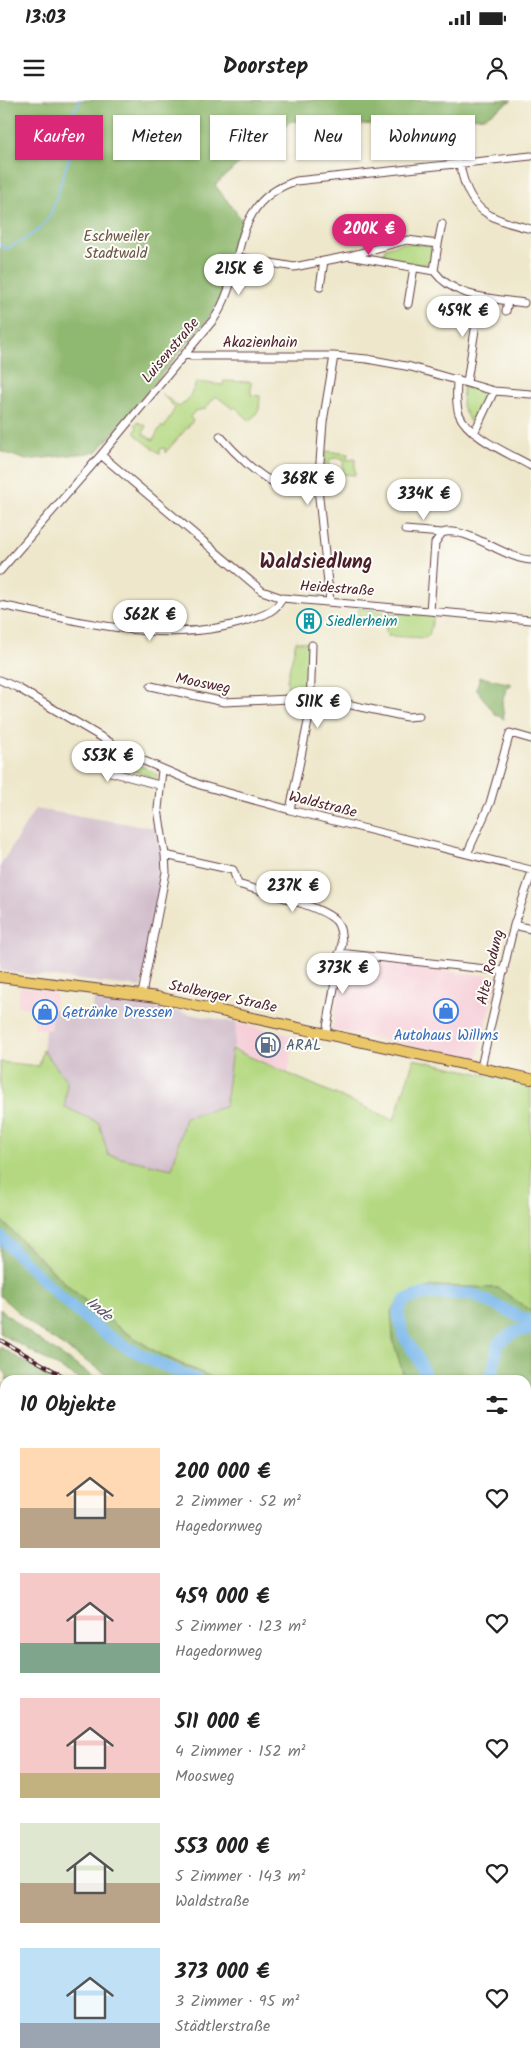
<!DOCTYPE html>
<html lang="de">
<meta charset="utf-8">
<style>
body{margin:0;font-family:Kalam,sans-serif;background:#f2f2f2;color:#222;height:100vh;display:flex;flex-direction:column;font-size:19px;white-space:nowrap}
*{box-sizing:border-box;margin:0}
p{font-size:16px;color:#767676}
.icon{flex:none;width:28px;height:28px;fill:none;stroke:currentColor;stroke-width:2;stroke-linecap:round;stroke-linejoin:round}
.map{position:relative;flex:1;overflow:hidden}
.sheet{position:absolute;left:0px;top:1275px;width:531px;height:695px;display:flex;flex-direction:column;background:#fff;border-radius:15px 15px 0 0;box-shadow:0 1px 4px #0004}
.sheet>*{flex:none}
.banner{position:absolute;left:15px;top:15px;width:501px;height:45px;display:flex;gap:10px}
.price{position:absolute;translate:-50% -42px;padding:0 11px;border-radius:18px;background:#fff;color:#222;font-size:16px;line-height:32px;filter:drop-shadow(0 1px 2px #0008)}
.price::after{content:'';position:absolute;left:50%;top:30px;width:15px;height:11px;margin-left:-8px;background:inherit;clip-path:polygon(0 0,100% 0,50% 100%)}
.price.active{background:#db2777;color:#fff}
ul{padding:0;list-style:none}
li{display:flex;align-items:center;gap:15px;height:125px;padding:0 20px}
li span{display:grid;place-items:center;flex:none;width:140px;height:100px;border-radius:0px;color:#555}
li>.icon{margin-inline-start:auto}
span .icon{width:60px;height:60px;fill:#fffc;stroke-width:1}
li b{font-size:21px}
h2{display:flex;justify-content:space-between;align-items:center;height:60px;padding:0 20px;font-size:21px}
.chip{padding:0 18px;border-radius:0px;background:#fff;box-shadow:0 1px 4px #0004;font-size:18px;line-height:45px}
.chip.active{background:#db2777;color:#fff}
.status{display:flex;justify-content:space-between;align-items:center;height:35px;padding:0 25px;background:#fff;direction:ltr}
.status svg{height:14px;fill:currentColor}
header{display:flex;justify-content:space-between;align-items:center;height:65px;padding:0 20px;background:#fff;font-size:22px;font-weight:800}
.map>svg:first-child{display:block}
.built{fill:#f6cfd9}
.industrial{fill:#d1bdcb}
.green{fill:#b4d881;stroke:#7f7c56}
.forest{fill:#8fb86f;stroke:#6c6c4d}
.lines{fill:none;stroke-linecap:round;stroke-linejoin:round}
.stream{stroke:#76b6ea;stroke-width:2}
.river{stroke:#76b6ea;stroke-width:12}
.minor-casing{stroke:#633d43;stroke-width:9}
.primary-casing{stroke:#633d43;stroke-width:12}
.minor{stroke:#fff;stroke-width:7}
.primary{stroke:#eac769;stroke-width:10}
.rail-casing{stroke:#4a1f2b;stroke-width:4}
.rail{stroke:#fdfcf7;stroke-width:2;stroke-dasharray:5.5;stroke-linecap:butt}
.labels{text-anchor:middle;stroke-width:4;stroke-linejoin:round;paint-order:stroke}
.park-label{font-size:15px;fill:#6a5645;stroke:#fdfcf7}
.street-label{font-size:15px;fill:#4a1f2b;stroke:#fdfcf7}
.culture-label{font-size:15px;fill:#0d838f;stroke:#fdfcf7;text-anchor:start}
.shop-label{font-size:15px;fill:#366cbe;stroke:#fdfcf7;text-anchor:start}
.service-label{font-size:15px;fill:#4e5e75;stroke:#fdfcf7;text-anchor:start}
.water-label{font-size:16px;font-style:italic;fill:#59546e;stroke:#fdfcf7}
.district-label{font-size:20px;font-weight:bold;fill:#4a1f2b;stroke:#fdfcf7}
</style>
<div class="status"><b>13:03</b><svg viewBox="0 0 49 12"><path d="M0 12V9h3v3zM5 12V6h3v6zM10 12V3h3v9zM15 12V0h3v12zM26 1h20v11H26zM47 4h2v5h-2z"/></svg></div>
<header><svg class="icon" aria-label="menu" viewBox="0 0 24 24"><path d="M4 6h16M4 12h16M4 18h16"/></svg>Doorstep<svg class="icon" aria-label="person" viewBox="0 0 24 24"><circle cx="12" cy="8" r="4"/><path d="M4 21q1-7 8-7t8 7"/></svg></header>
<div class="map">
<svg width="531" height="1970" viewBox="0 0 531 1970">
<rect width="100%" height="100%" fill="#fdfcf7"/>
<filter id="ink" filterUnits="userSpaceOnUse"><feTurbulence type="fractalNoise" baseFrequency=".02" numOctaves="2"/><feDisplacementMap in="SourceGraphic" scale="10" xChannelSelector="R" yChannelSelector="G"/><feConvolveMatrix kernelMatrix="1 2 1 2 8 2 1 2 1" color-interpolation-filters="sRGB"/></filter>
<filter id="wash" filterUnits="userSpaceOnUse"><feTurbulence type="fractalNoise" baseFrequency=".0096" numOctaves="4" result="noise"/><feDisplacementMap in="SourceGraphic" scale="20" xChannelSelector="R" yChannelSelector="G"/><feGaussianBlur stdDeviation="1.12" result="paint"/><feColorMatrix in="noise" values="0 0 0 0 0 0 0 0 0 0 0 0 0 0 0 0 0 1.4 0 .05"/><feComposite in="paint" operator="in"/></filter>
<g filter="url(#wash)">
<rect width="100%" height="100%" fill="#eee7cb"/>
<!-- built -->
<path class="built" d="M356 860 490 876 496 884 477 960 332 930 344 866Z
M20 886 56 891 50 930 34 928 36 909 17 906Z
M237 923 295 936 288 974 232 949Z"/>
<!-- industrial -->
<path class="industrial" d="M35 709 156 728 163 756V773L141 887 0 871V766Z
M95 896 237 923 225 1007 185 1017 172 1069 108 1055 99 1023 65 1007 67 981 43 950 45 929 50 930 53 909 91 914Z"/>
<!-- green -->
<path class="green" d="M402 143 428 145 432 149V157L429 163 418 165 386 159 384 154 385 148Z
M224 281 251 282V295L260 296 259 310 250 321 235 307 233 309 216 296 205 309 195 311 190 317 193 321 165 353V348L160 349V354L136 335 135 332 137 327 135 325 137 322 146 326 143 334 153 340 161 326 164 328 175 308 161 293 179 307 187 301 197 282 223 285Z
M468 284 485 289 489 294 476 321 470 322 462 306 463 287Z
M326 351 348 354 347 360 355 359V375L342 374 344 359 336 358 330 359 328 372 324 369Z
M359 508 384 512 383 522 379 525 360 519 358 517Z
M389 512 434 516 429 535 425 538 388 536 385 533Z
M296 541 310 543 308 594 289 595 287 580Z
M119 653 158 675 154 682 147 680 150 676 122 668 118 672H113L111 666Z
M232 949 394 1020 414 959 531 985V1211L498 1188 433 1186 393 1240 405 1280H218L160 1254 115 1225 74 1191 0 1119V962L39 966 43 950 67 981 65 1007 99 1023 108 1055 172 1069 185 1017 225 1007Z"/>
<!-- forest -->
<path class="forest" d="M0 0H512L485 17 344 26 291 21 256 48 215 85 242 120 224 191 210 216 97 352 26 360 0 351Z
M480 577 512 584 506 589 502 603 504 619 495 614 476 589Z
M0 1119C48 1169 98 1218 158 1253 177 1264 198 1271 218 1280H115L36 1228 0 1196Z
M433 1186 498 1188 531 1211V1372H526V1280H405L393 1240 391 1211 403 1195Z
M0 1209 32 1235 98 1280H81L0 1233Z
M0 1247 56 1280H6L7 1275 0 1266Z
M5 1283V1374H0V1304Z
M0 1398H5V1965H526V1492L531 1493V1970H0Z"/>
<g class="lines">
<!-- stream -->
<path class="stream" d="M70 49C71 38 68 21 74 11 76 6 79 5 80 0
M0 144 5 149C20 143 45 129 51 113 58 94 62 75 70 57"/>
<!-- river -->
<path class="river" d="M0 1136C33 1172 68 1206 107 1235 135 1254 166 1267 197 1280
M427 1280 419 1260 403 1235 398 1212 405 1200 423 1194H472L531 1222
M487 1280 493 1271 498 1243 514 1232 531 1229"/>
</g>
</g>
<g filter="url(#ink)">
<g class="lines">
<defs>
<path id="minor" d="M460 65C469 112 488 118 531 129
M407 140 438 144 434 171 349 156Z
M438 144 442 124
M237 157 294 167 349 156
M434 171C455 199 493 198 524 203
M320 187 324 161
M408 204 414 167
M506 211 508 201
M185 254 191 256H334L367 259 411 267 494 291 531 294
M457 279C457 290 455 303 459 314 468 337 510 354 531 366
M467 282 480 197
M474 333 494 291
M220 336C233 351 259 378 278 384 291 388 305 387 318 388
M101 355 262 491 282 498 531 520
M405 430 442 433
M0 471 101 355 214 219C248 170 226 103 296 81L531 56
M330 502 318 388 323 322 334 256
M0 505C81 521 168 547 249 520 262 516 277 511 282 498
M430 511 435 443 442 433C466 425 504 459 531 460
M0 580 18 588 135 657 200 685 290 710 531 770
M151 586 224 602 310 598 328 600 407 617 419 616
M115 645 107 671 159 685
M290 710 310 612 312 545
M467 754 490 703 510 633 531 639
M165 755 233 770 238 784C259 791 323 806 336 821 341 827 341 834 342 843L326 933
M514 825 531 829
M339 853 504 871
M142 894 166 772 165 755 158 709 162 670
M481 967 514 825 531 775"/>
<path id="primary" d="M0 877 157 897 531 979"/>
</defs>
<!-- minor casing -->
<use href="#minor" class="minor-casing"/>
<!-- primary casing -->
<use href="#primary" class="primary-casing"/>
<!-- minor -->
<use href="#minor" class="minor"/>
<!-- primary -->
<use href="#primary" class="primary"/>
<defs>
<path id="rail" d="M0 1240 70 1280
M0 1388H5
M526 1461 531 1463
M526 1483 531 1485"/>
</defs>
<!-- rail casing -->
<use href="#rail" class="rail-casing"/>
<!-- rail -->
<use href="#rail" class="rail"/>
</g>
</g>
<!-- icons -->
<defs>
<symbol id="building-ring" viewBox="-11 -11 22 22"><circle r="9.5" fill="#fdfcf7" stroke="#0f9aa8" stroke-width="1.5"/><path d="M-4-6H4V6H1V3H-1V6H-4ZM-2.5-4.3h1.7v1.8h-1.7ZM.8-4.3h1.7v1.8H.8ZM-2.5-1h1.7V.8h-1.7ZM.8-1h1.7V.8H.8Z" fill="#0f9aa8"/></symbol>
<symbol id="shop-ring" viewBox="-11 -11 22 22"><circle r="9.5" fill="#fdfcf7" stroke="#3f7fe0" stroke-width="1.5"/><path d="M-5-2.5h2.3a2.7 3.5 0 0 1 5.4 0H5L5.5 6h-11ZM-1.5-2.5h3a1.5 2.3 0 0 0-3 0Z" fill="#3f7fe0"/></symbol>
<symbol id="fuel-ring" viewBox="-11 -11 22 22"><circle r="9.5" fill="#fdfcf7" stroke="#5c6f8a" stroke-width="1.5"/><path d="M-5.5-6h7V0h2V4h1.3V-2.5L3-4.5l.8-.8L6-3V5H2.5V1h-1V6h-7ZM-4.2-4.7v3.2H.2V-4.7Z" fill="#5c6f8a"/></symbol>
</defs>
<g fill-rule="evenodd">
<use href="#building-ring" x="295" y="507" width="28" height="28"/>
<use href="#shop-ring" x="432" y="897" width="28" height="28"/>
<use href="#shop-ring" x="31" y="898" width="28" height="28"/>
<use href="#fuel-ring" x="254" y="931" width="28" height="28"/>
</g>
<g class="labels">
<!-- park labels -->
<g class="park-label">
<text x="116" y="141">Eschweiler<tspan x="116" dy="17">Stadtwald</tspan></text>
</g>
<!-- street labels -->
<g class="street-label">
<text x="260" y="247">Akazienhain</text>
<text transform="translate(170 250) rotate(-50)" y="5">Luisenstraße</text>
<text transform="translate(337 488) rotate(4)" y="5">Heidestraße</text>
<text transform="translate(203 583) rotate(11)" y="5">Moosweg</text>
<text transform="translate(323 704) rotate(14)" y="5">Waldstraße</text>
<text transform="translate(490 867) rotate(-77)" y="5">Alte Rodung</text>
<text transform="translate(223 896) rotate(12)" y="5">Stolberger Straße</text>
</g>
<!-- culture labels -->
<g class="culture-label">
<text x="326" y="526">Siedlerheim</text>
</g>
<!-- shop labels -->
<g class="shop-label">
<text x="62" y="917">Getränke Dressen</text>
<text x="446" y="940" text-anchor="middle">Autohaus Willms</text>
</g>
<!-- service labels -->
<g class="service-label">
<text x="286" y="950">ARAL</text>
</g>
<!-- water labels -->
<g class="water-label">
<text transform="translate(100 1208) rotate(40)" y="6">Inde</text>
</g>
<!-- district labels -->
<g class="district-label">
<text x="316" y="468">Waldsiedlung</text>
</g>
</g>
</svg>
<b class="price active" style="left:369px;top:156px">200K €</b>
<b class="price" style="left:239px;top:196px">215K €</b>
<b class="price" style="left:463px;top:238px">459K €</b>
<b class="price" style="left:308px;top:406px">368K €</b>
<b class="price" style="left:424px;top:421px">334K €</b>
<b class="price" style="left:150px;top:542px">562K €</b>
<b class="price" style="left:318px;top:629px">511K €</b>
<b class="price" style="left:108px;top:683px">553K €</b>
<b class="price" style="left:293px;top:813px">237K €</b>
<b class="price" style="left:343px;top:895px">373K €</b>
<div class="banner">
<a class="chip active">Kaufen</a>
<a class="chip">Mieten</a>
<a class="chip">Filter</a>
<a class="chip">Neu</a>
<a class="chip">Wohnung</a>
</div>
<section class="sheet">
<h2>10 Objekte<svg class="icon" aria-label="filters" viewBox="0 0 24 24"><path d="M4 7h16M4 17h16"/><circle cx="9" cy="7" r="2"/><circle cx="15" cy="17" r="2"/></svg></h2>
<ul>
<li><span style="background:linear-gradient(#ffd9b3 60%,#b9a48a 0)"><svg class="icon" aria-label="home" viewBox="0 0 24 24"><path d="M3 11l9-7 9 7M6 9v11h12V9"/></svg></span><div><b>200 000 €</b><p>2 Zimmer · 52 m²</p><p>Hagedornweg</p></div><svg class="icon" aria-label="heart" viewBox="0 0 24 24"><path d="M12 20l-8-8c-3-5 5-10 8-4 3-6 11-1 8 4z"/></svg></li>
<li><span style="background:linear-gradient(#f6c9c9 70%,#7fa58c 0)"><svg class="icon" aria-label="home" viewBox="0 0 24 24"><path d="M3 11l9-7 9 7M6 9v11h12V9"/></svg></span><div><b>459 000 €</b><p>5 Zimmer · 123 m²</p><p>Hagedornweg</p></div><svg class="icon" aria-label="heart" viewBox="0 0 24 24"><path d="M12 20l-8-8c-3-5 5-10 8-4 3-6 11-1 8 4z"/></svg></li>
<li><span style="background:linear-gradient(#f6c9c9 75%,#c2b280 0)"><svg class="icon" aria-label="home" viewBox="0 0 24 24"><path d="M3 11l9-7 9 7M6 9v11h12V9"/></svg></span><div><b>511 000 €</b><p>4 Zimmer · 152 m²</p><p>Moosweg</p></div><svg class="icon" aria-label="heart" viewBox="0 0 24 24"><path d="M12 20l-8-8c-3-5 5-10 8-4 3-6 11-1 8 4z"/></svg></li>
<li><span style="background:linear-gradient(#dfe7d0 60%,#b9a48a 0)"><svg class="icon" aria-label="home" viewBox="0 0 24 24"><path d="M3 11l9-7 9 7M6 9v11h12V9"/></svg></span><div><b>553 000 €</b><p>5 Zimmer · 143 m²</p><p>Waldstraße</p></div><svg class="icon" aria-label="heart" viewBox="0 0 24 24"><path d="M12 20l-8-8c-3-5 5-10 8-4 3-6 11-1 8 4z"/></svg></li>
<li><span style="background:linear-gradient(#bfe0f5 75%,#9aa5b1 0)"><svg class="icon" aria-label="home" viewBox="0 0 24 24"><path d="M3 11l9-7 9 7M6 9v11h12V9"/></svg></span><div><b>373 000 €</b><p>3 Zimmer · 95 m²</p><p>Städtlerstraße</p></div><svg class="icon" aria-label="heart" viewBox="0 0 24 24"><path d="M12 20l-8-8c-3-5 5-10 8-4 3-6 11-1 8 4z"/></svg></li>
</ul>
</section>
</div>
